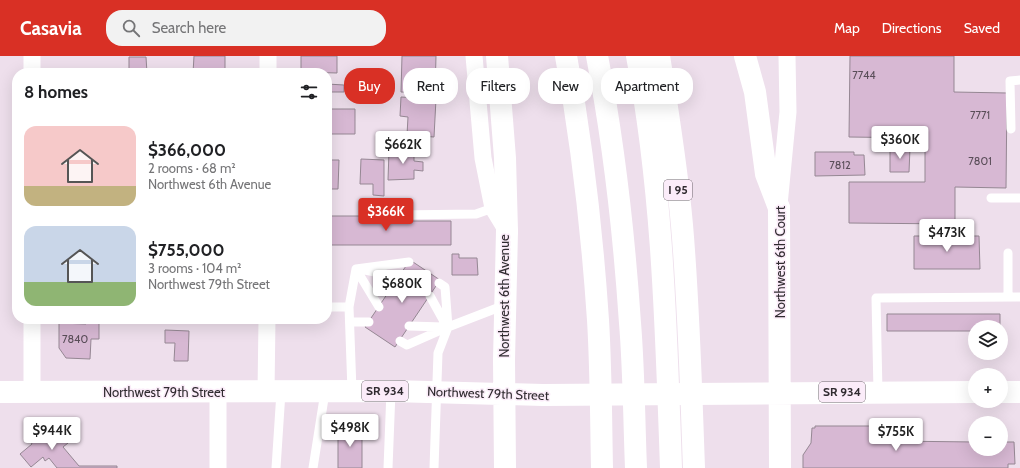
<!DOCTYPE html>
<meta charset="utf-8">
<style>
body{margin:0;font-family:Cabin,sans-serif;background:#f2f2f2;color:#202124;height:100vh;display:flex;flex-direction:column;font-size:15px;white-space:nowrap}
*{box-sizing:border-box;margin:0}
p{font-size:13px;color:#757577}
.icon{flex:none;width:22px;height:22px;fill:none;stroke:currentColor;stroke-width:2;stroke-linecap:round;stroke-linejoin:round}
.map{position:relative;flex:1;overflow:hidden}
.sheet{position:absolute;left:12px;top:12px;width:320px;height:256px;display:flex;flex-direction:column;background:#fff;border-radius:16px;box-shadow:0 4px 16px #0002}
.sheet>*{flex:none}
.top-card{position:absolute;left:344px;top:12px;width:380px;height:36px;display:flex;gap:8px}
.fabs{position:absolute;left:968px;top:264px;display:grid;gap:8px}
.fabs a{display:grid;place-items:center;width:40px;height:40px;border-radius:50%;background:#fff;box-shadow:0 4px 16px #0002;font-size:20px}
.price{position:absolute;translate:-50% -34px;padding:0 9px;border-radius:4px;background:#fff;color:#222;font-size:13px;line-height:26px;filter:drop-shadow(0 1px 2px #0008)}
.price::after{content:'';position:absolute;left:50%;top:24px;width:12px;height:9px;margin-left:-6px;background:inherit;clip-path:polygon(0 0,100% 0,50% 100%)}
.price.on{background:#d93025;color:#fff}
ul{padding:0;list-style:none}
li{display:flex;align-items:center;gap:12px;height:100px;padding:0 12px}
li span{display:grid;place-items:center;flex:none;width:112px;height:80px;border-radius:12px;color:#555}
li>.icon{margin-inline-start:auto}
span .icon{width:48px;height:48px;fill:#fffc;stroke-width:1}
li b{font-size:17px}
h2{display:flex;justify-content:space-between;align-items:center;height:48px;padding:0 12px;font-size:17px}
.pill{padding:0 14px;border-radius:16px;background:#fff;box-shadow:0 4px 16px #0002;font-size:14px;line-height:36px}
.pill.on{background:#d93025;color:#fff}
header{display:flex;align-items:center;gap:24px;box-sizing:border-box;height:56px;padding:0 20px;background:#d93025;color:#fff}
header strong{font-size:19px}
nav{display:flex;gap:22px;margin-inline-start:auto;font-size:14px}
.search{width:280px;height:36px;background:#f2f2f2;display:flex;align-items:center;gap:10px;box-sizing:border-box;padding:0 14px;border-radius:16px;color:#757577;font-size:15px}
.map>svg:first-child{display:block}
.building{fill:#d7b8d3;stroke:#958793}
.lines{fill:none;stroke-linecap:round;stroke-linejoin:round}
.lane{stroke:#fff;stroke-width:9}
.street{stroke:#fff;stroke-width:17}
.primary{stroke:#fff;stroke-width:22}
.highway{stroke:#fff;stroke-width:22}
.labels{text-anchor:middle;stroke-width:3;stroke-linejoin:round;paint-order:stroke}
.number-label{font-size:11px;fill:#5a4e59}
.shield{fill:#fbecf9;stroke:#6d656c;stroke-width:1}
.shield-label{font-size:12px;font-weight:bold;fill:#302b30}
.street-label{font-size:13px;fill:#302b30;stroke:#fbecf9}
</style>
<header>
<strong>Casavia</strong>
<div class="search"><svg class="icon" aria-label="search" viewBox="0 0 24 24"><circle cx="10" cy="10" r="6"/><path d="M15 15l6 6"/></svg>Search here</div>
<nav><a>Map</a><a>Directions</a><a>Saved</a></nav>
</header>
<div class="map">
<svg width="1020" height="412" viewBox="0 0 1020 412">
<rect width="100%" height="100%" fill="#eedfec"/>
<!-- building -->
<path class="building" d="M194 0H225V17H193Z
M301 0H337V17L301 16Z
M402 0H436L435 37 401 36Z
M850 0H954V36L1007 37 1006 132 955 131V168L849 167V126H925V82L849 81Z
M129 1H146L147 17H129Z
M66 13H118V17H66Z
M327 28 344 29V36H327Z
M401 41 436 43 434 81 407 79 408 61 400 60Z
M327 53H355V78H327Z
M890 92H910L909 116H890Z
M389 95H414V105L423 106V115L414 114V123L388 124Z
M815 96H854V99H864L865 119 815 120Z
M361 103 384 104V140L373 139V128H360Z
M327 104H339L338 133H327Z
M327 160H382V165H451V189H327Z
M914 180H979L980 213H914Z
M452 198H459V202H477L478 219H452Z
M410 204 440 224 395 291 365 271Z
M887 258H1000V271H975V275H887Z
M86 264H99V283H91L90 303 66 302 59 292V267L86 268Z
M165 274 189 275 188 305H174L175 287H165Z
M53 368 68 387 63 391 79 410H117V412H57L49 402 45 405 43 401 31 411 20 398 32 388 31 386Z
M815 370H871V372H876V378L892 382 891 385 975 386V393H1001V386H1014L1015 408H1008V412H803V399L811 387 812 372H815Z
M338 372H362V412H338Z"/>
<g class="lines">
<!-- lane -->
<path class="lane" d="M1011 73 1010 25 1020 24
M991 142H1020
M396 159 476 158 493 152
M1008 197V241
M356 213 409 206
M356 213 379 251
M365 214 399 221
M439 227 445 231 448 271
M430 240 446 269
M327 251H349L352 335
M349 251 356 213
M350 266H369
M409 270 444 271
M400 285 407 289 448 271
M878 336 876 242 1020 241
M276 412 281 336
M313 412 325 336
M388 412 391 335
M434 412 438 297 448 271 505 249"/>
<!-- street -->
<path class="street" d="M32 0V17
M474 0 483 102 493 152 507 175
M268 17V0
M779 149 788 56 787 0
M32 263V336
M266 336 267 263
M218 412V336"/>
<!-- primary -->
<path class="primary" d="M779 152 780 412
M0 336 391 335 543 339 975 336
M1001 336H1020
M505 412 504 304 507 175"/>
<!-- highway -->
<path class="highway" d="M497 0 505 102 507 175
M566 0C582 87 592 175 598 264 601 313 601 363 602 412
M597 0C614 88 624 178 630 267 634 315 634 364 636 412
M637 0C663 136 666 274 671 412
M659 0C668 56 677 112 682 169 689 250 691 331 694 412
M745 0 755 36 766 118 779 152"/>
</g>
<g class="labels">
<!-- number labels -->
<g class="number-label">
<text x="864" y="23">7744</text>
<text x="980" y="63">7771</text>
<text x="980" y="109">7801</text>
<text x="840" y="113">7812</text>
<text x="75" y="287">7840</text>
</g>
<!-- shield labels -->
<g class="shield">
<rect x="664" y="124" width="28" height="20" rx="3"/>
<rect x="362" y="325" width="46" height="20" rx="3"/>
<rect x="819" y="326" width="46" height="20" rx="3"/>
</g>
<g class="shield-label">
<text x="678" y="138">I 95</text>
<text x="385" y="339">SR 934</text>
<text x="842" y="340">SR 934</text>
</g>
<!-- street labels -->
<g class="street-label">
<text transform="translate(780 206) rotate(-90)" y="5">Northwest 6th Court</text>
<text transform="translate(504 240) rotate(-90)" y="5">Northwest 6th Avenue</text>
<text x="164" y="341">Northwest 79th Street</text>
<text transform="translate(488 337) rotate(2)" y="5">Northwest 79th Street</text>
</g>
</g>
</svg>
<div class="fabs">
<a><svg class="icon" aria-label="layers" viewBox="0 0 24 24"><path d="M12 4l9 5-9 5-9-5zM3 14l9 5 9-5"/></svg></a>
<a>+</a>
<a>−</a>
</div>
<b class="price" style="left:900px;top:104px">$360K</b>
<b class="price" style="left:403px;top:109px">$662K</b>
<b class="price on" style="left:386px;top:176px">$366K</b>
<b class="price" style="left:947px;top:197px">$473K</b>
<b class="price" style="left:402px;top:248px">$680K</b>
<b class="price" style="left:350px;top:392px">$498K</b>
<b class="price" style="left:52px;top:395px">$944K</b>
<b class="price" style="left:896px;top:396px">$755K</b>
<div class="top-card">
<a class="pill on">Buy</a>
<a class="pill">Rent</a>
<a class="pill">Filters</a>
<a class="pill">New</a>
<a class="pill">Apartment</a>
</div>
<section class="sheet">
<h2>8 homes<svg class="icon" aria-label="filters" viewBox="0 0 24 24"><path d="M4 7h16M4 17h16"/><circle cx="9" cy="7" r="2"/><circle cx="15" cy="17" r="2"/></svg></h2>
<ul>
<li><span style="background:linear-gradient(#f6c9c9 75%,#c2b280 0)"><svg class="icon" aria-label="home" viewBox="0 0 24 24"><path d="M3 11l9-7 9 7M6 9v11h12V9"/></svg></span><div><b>$366,000</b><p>2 rooms · 68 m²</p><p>Northwest 6th Avenue</p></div></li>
<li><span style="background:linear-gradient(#c9d6e8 70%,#8fb573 0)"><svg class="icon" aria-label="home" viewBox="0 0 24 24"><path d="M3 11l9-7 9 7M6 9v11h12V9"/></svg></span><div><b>$755,000</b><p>3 rooms · 104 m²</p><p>Northwest 79th Street</p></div></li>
</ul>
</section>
</div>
